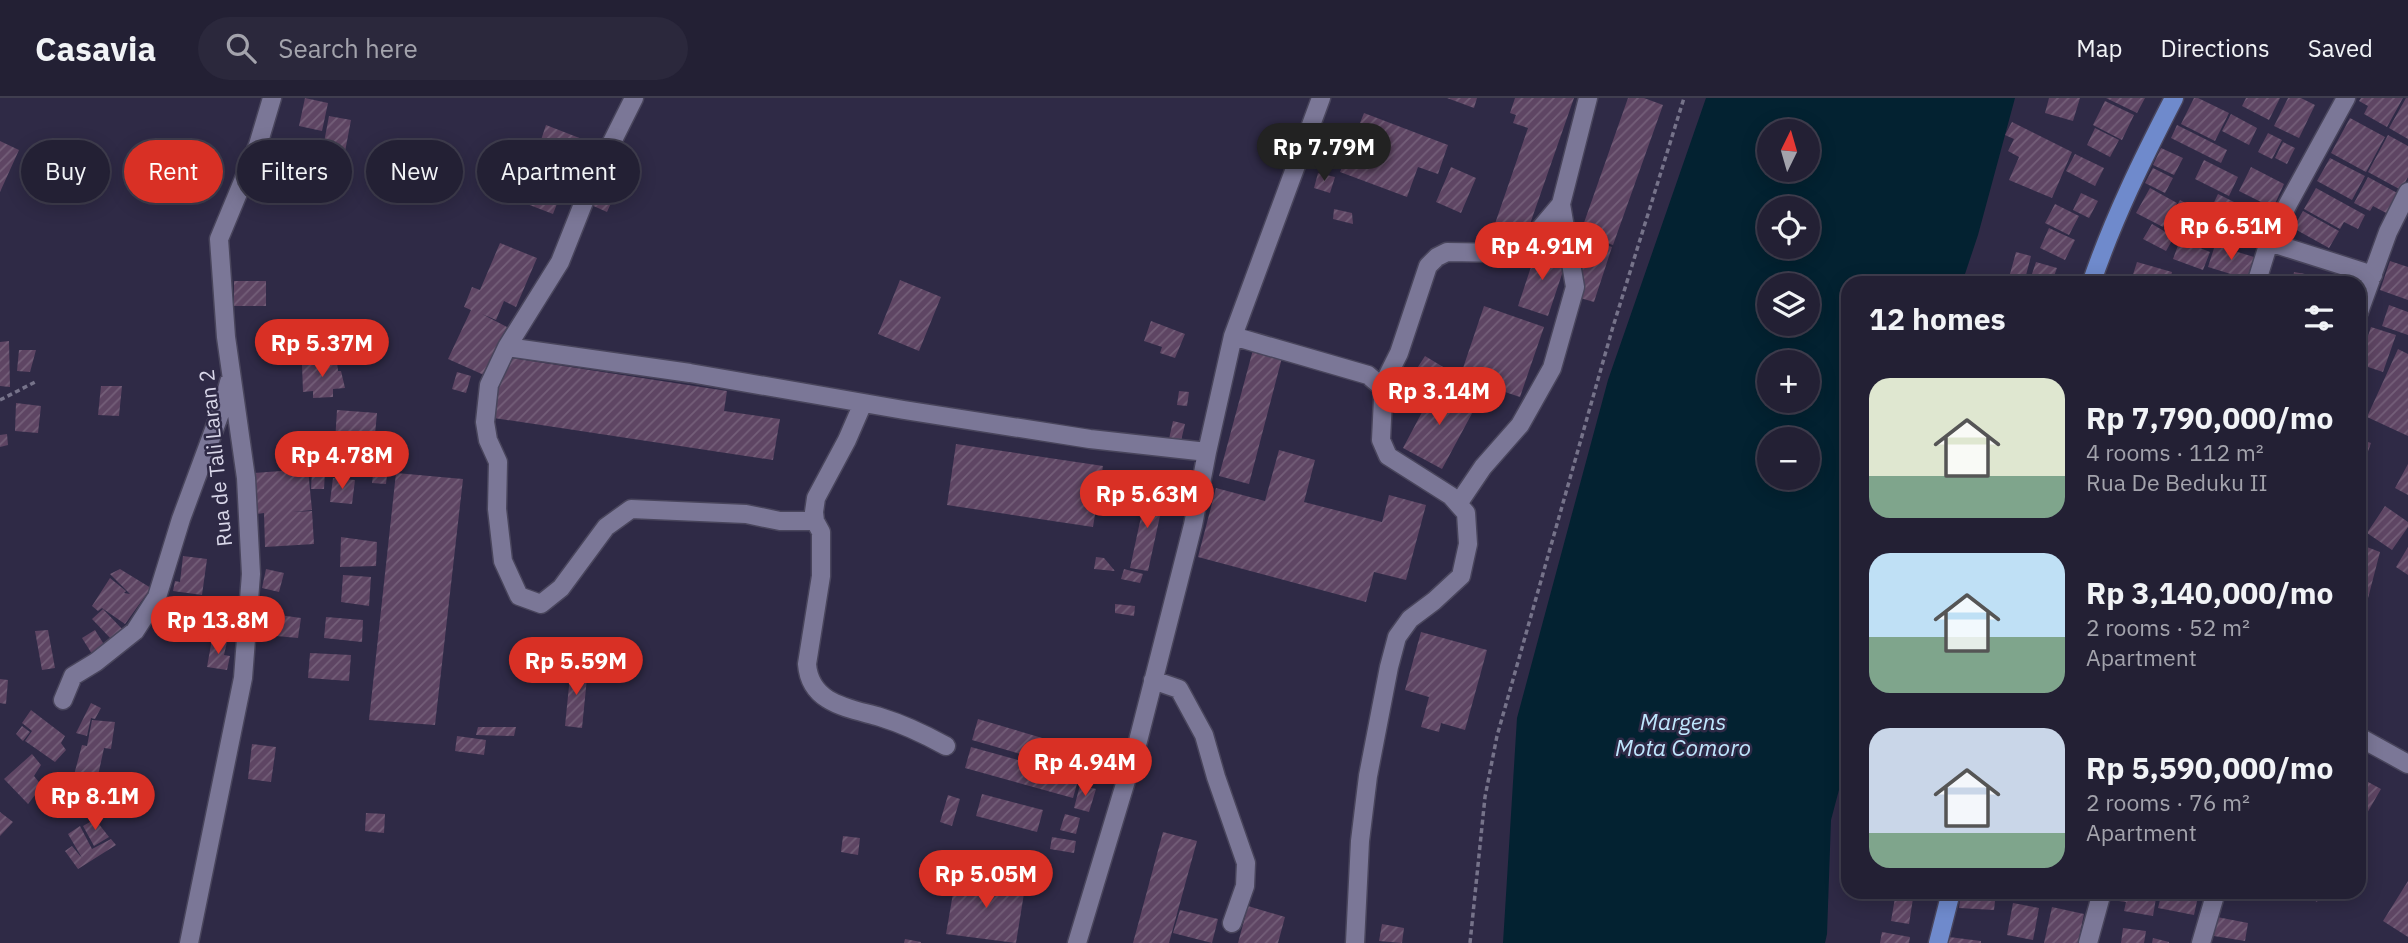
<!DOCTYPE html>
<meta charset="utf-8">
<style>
body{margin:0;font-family:"IBM Plex Sans",sans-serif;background:#2b283c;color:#f1f3f6;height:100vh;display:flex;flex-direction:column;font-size:26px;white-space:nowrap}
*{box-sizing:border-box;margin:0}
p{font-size:23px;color:#a3a3ac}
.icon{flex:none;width:38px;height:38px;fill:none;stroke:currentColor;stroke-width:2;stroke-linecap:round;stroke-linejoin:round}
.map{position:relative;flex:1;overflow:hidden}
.side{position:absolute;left:1841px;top:178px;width:525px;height:623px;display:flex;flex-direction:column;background:#232034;border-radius:21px;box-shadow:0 4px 18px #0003,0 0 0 2px #403e4f}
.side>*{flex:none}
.hud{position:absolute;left:21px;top:42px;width:665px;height:63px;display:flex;gap:14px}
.needle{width:46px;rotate:5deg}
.buttons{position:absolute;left:1757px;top:21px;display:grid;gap:14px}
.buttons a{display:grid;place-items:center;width:63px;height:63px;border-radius:50%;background:#232034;box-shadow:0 4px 18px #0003,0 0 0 2px #403e4f;font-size:35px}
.price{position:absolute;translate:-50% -60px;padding:0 16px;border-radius:24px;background:#d93025;color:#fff;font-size:23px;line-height:46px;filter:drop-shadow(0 2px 4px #0008)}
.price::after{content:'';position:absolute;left:50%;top:42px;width:21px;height:16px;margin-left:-10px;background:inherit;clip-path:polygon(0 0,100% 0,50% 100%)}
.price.on{background:#222;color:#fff}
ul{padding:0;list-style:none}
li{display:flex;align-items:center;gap:21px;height:175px;padding:0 28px}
li span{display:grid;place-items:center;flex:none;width:196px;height:140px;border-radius:21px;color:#555}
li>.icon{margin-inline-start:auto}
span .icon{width:84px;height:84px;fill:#fffc;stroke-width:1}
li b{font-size:30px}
h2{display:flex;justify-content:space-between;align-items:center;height:84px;padding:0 28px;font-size:30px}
.pill{padding:0 24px;border-radius:32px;background:#232034;box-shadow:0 4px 18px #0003,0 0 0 2px #403e4f;font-size:24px;line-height:63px}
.pill.on{background:#d93025;color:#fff}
header{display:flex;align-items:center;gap:42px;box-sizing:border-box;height:98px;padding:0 35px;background:#232034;border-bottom:2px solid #403e4f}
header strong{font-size:33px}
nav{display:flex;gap:38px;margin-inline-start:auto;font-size:24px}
.search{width:490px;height:63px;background:#2b283c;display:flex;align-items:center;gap:18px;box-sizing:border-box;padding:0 24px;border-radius:38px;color:#a3a3ac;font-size:26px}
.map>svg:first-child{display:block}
.water{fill:#032231;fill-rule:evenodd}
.building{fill:url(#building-hatch)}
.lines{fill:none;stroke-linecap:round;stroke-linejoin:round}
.minor-casing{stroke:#49455c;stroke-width:21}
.major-casing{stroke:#49455c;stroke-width:21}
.path{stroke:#76738a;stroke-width:3.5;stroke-dasharray:5 3.5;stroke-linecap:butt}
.minor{stroke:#7b7797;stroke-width:18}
.major{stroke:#6f8acc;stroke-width:18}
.labels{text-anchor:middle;stroke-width:5;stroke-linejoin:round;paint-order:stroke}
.street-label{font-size:21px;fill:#d9d7e9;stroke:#2f2a46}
.water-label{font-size:23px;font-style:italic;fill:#bee6fd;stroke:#2f2a46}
</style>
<header>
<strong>Casavia</strong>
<div class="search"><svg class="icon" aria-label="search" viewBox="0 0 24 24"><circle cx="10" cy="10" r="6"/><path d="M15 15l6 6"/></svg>Search here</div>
<nav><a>Map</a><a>Directions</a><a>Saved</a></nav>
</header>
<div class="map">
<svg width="2408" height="845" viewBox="0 0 2408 845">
<defs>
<pattern id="building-hatch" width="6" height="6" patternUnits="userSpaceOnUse" patternTransform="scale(1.75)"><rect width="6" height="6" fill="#5e4563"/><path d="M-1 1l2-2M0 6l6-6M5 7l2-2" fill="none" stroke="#745f79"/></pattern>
</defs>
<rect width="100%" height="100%" fill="#2f2a46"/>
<!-- water -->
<path class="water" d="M1706 0H2015L1978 137 1962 185 1848 186V658L1831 722 1827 836 1825 845H1503L1517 620 1608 282ZM1769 33H1808V72H1769ZM1769 110H1808V149H1769ZM1769 187H1808V226H1769ZM1769 264H1808V303H1769ZM1769 341H1808V380H1769Z"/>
<!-- building -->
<path class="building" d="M305 0 328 5 322 33 299 28Z
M1447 0H1477L1474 10Z
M1515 0H1574L1530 126 1506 152 1488 146 1528 30 1513 25 1516 17 1510 15Z
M1628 0H1644L1663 7 1613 147 1580 136Z
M2049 0H2080L2073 23 2045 15Z
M2106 0H2145L2137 15Z
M2194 0H2198L2229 15 2215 43 2181 26Z
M2246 0H2280L2269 22 2242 8Z
M2288 0H2301L2315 7 2299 40 2274 28Z
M2361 0H2403L2387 29 2364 16 2368 8 2359 3Z
M2406 0H2408V41L2389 30Z
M2105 3 2134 17 2122 42 2093 27Z
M1364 15 1448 47 1438 76 1418 69 1407 99 1340 74 1351 47 1355 49 1360 36 1356 35Z
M2231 16 2257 30 2249 47 2222 33Z
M329 18 351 22 344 59 322 55Z
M2350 20 2385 39 2366 74 2331 55Z
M2012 24 2072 54 2052 100 2009 82 2019 59 2008 53 2014 41 2005 37Z
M546 27 582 41 553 116 527 106 530 96 524 94 545 44 541 42Z
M2177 27 2227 52 2221 65 2171 40Z
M2095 30 2119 42 2110 59 2087 47Z
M2268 35 2282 42 2272 61 2258 54Z
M2388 37 2408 48V79L2401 92 2368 74Z
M0 43 19 52 0 94Z
M2283 44 2295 50 2287 66 2275 60Z
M88 45 101 67 82 79 68 57Z
M2161 50 2183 60 2174 77 2153 67Z
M614 51 631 59 607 114 589 106Z
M2075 56 2104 70 2095 88 2066 73Z
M2330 60 2365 78 2352 102 2317 83Z
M2204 62 2238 79 2229 98 2195 81Z
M1451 69 1476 80 1461 115 1436 104Z
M2251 69 2284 86 2273 110 2239 93Z
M2153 70 2173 80 2165 95 2145 85Z
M1318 75 1335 79 1330 95 1314 90Z
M2368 79 2401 97 2390 117 2373 108 2370 113 2354 105Z
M2150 90 2177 105 2163 129 2136 115Z
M2316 90 2365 117 2358 131 2344 124 2340 131 2304 111Z
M2081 95 2098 103 2089 120 2073 112Z
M2218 96 2266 120 2252 147 2205 123Z
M2180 102 2201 114 2185 143 2164 131Z
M2055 106 2079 118 2069 137 2045 125Z
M1334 111 1352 115 1353 126 1333 121Z
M2303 113 2339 133 2329 150 2293 130Z
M2152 126 2174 139 2166 153 2143 141Z
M2049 130 2075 142 2065 162 2040 150Z
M1581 139 1612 149 1594 204 1563 195Z
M2180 142 2210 154 2203 172 2173 161Z
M500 145 537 160 516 209 504 203 496 222 482 216 507 229 484 277 448 261 471 212 464 209 472 189 480 192Z
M2215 147 2254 159 2247 181 2208 169Z
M1537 151 1567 161 1548 218 1518 208Z
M2016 154 2031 158 2025 181 2010 176Z
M2390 163 2408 169V202L2380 192Z
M2036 164 2057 170 2051 186 2031 179Z
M2137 164 2172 174 2169 186H2130Z
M2294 174 2349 184V186H2292Z
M1998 176 2026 183V186H1996Z
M2205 181 2222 184V186H2204Z
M900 182 941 199 919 253 878 236Z
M234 183H266V208H234Z
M2389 207 2408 214V237L2382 228Z
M1484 208 1544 229 1520 299 1460 279Z
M1151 223 1185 236 1175 260 1160 255 1162 249 1144 243Z
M336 229 338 261 306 263 305 259H300L298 245 304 244 303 231Z
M2371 229 2396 237 2383 274 2359 266V241L2366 244Z
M9 243 10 289 0 288V244Z
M1254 248 1283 256 1249 386 1219 378Z
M2398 251 2408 256V338L2367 319Z
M19 252H36L30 274 17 273Z
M1425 258 1473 287 1464 301 1416 272Z
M504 259 727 293 724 313 780 321 773 362 494 320Z
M337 264 338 273H341L345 290 333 291V299L313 300V293L303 294 302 266Z
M457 274 471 278 466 295 452 291Z
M101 288H122L119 318 98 317Z
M1436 288 1476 308 1442 371 1403 350Z
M1179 293 1189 294 1187 308 1177 307Z
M16 305 41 308 38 335 15 333Z
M337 312 377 315 374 347 378 348 379 335 389 336 387 350H390L386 386 372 385 375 361 367 360 368 346 335 344Z
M1173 323 1185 326 1181 343 1169 341Z
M7 336 8 347 0 349V337Z
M2359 341 2371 345 2364 365 2359 364Z
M956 346 1103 368 1093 429 947 407Z
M1279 352 1315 362 1304 404 1382 424 1389 397 1426 407 1406 482 1374 474 1366 504 1198 459 1216 390 1265 403Z
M356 360 373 365 369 376 353 371Z
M2408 366V397L2395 390Z
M2359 369 2366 371 2360 391H2359Z
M308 371 312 412 293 414 312 413 314 446 265 449 264 415 257 416 254 375Z
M312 373 325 374 324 391H311Z
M396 375 463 381 435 627 369 622Z
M333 380 355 382 352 406 330 404Z
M1147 391 1165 395 1148 473 1130 470Z
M2385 408 2408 424V429L2392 452 2367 435Z
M341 439 377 444 376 468 340 469Z
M2359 446 2380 454 2360 531H2359Z
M2408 449V477L2396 469Z
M183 458 207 461 202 497 173 493 175 483 180 484Z
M1096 459 1104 460 1115 473 1094 471Z
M120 471 151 490 125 526 99 508 102 510 98 513 92 508 110 480 126 493 124 495 130 496 110 476Z
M266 471 284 475 279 494 262 490Z
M1124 471 1143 476 1140 485 1121 481Z
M343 477 371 479 369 508 341 504Z
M176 502 186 503 185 523H169V518H167V514H171V508L175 509Z
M1115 506 1135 508 1134 518 1115 515Z
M103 511 124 533 113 543 92 521Z
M279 517 301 520 298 540 276 538Z
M326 519 363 522 362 544 324 540Z
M48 532 55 570 42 572 35 533Z
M95 532 105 548 92 556 82 540Z
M1421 534 1487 552 1465 632 1441 625 1439 634 1421 629 1429 599 1405 592Z
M212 541 227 544 224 557 230 558 227 572 207 569Z
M310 555 351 557 349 583 308 580Z
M571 568 588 570 582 630 565 628Z
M0 581 8 582 6 606 0 605Z
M91 605 101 610 95 621 91 620 87 638 76 635Z
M31 612 65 638 61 645 66 652 55 664 25 643 32 633 22 625Z
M978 621 1086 653 1080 673 972 642Z
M92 622 115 624 111 651 104 650 97 682 74 677 82 647 87 648Z
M22 628 30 634 23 643 16 636Z
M478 629H516L514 638 476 637Z
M457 638 486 642 484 657 455 653Z
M252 646 276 649 271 684 248 681Z
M971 649 1079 679 1073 700 965 670Z
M32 656 41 667 34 678 42 688 28 706 4 681Z
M2359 679 2381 691 2359 729Z
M1080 687 1096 691 1089 714 1074 710Z
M982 696 1043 712 1037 734 976 718Z
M948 697 960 701 952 728 940 724Z
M0 714 13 724 0 738Z
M366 715 385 716 384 735 365 733Z
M1065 716 1080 720 1076 736 1060 732Z
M95 721 109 739 94 748 83 728Z
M80 728 92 751 111 741 116 747 78 771 65 753 72 748 82 760 68 736Z
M1163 734 1197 743 1169 845H1133Z
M843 738 860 740 858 757 841 754Z
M1052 739 1076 743 1074 755 1050 751Z
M956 778 1025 789 1016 845 946 836Z
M2408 783V839L2383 823Z
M1896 794H1914L1909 826 1891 823Z
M1961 794H1996L1994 812 1959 810Z
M2000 794H2017L2015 802 2000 799Z
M2069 794H2091L2089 800Z
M2113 794H2157L2153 818 2124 813 2126 804 2112 802Z
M2162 794H2199L2194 817 2158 810Z
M2302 794H2322L2317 804Z
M2013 805 2039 810 2033 842 2007 837Z
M1248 808 1285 819 1278 845H1238Z
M2052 809 2084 816 2078 845H2044Z
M1180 812 1218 821 1212 845 1173 835Z
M2217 819 2248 825 2245 843 2214 838Z
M1382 826 1404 830 1402 845 1379 843Z
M2123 830 2146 833 2144 845H2121Z
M1882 834 1910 839 1909 845H1880Z
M1949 839 1981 843V845H1948Z
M2153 840 2169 844V845H2152Z
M905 841 921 844V845H904Z"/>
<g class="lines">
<defs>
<path id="minor" d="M634 0 591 86 560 164 507 249 690 275 904 312 1090 341 1207 354
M2269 144 2373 177
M2256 186 2269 144 2288 106 2346 0
M2359 214 2388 134 2408 94
M1233 238 1368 277 1382 289 1383 301 1381 342 1388 358 1451 398 1458 406 1466 415 1468 446 1461 478 1434 503 1410 521 1397 539 1389 569 1368 678 1360 743 1355 845
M507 249 489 287 485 324 488 342 498 364 497 411 503 463 519 498 541 506 561 490 606 429 631 411 746 416 780 423H815
M1382 289 1399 255 1428 168 1437 159 1447 154 1507 155 1534 138 1561 106 1588 0
M863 305 847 342 816 400 814 414 815 423 821 434V478L807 566C810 606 849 610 880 619 903 626 926 637 946 648
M1458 406 1483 369 1520 327 1552 270 1575 189 1561 106
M1153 582 1179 591 1204 637 1216 679 1246 765 1245 788 1232 825
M63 602 73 578 96 564 135 533 157 499 181 421 222 310 229 284
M2359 639 2408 666
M189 845 243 580 251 476 246 380 226 239 219 141 258 47 272 0
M1077 845 1138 643 1193 427 1207 354 1233 238 1321 0
M2088 845 2102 794
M2201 845 2216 794"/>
<path id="major" d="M2091 186C2113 121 2143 60 2174 0
M1938 845 1951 794"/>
</defs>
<!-- minor casing -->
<use href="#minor" class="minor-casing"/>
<!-- major casing -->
<use href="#major" class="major-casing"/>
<!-- path -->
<path class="path" d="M0 302 37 283
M1470 845 1485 699 1497 638 1612 232 1684 0"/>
<!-- minor -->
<use href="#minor" class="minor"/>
<!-- major -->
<use href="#major" class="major"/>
</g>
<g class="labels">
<!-- street labels -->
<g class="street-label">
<text transform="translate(216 360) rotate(-96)" y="7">Rua de Tali Laran 2</text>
</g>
<!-- water labels -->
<g class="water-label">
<text x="1683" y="632">Margens<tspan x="1683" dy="26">Mota Comoro</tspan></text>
</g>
</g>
</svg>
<div class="buttons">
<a><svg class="needle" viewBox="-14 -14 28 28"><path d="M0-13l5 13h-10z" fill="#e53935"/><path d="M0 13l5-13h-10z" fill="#a3a3ac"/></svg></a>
<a><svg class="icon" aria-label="locate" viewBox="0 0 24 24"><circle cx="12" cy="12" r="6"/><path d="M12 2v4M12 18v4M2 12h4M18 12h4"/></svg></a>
<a><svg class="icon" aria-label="layers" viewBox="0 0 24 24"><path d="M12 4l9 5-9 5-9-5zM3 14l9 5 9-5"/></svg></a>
<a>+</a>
<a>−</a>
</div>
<b class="price on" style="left:1324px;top:85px">Rp 7.79M</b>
<b class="price" style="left:2231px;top:164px">Rp 6.51M</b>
<b class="price" style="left:1542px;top:184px">Rp 4.91M</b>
<b class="price" style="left:322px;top:281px">Rp 5.37M</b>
<b class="price" style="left:1439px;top:329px">Rp 3.14M</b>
<b class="price" style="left:342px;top:393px">Rp 4.78M</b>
<b class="price" style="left:1147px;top:432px">Rp 5.63M</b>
<b class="price" style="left:218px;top:558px">Rp 13.8M</b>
<b class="price" style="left:576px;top:599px">Rp 5.59M</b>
<b class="price" style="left:1085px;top:700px">Rp 4.94M</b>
<b class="price" style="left:95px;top:734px">Rp 8.1M</b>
<b class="price" style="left:986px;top:812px">Rp 5.05M</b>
<div class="hud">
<a class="pill">Buy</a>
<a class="pill on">Rent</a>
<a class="pill">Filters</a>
<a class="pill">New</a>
<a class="pill">Apartment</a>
</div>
<section class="side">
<h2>12 homes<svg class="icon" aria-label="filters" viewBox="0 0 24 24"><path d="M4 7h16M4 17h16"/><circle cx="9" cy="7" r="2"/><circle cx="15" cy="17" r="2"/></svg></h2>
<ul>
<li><span style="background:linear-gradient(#dfe7d0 70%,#7fa58c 0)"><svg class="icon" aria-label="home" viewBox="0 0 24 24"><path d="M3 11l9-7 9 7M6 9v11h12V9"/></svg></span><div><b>Rp 7,790,000/mo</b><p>4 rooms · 112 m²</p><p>Rua De Beduku II</p></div></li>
<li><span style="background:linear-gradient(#bfe0f5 60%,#7fa58c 0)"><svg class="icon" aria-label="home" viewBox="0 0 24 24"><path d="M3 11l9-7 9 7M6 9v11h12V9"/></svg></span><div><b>Rp 3,140,000/mo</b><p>2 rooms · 52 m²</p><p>Apartment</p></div></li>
<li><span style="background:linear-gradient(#c9d6e8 75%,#7fa58c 0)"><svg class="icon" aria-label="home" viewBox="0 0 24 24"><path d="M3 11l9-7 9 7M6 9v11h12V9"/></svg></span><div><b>Rp 5,590,000/mo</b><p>2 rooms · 76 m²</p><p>Apartment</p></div></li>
</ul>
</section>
</div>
